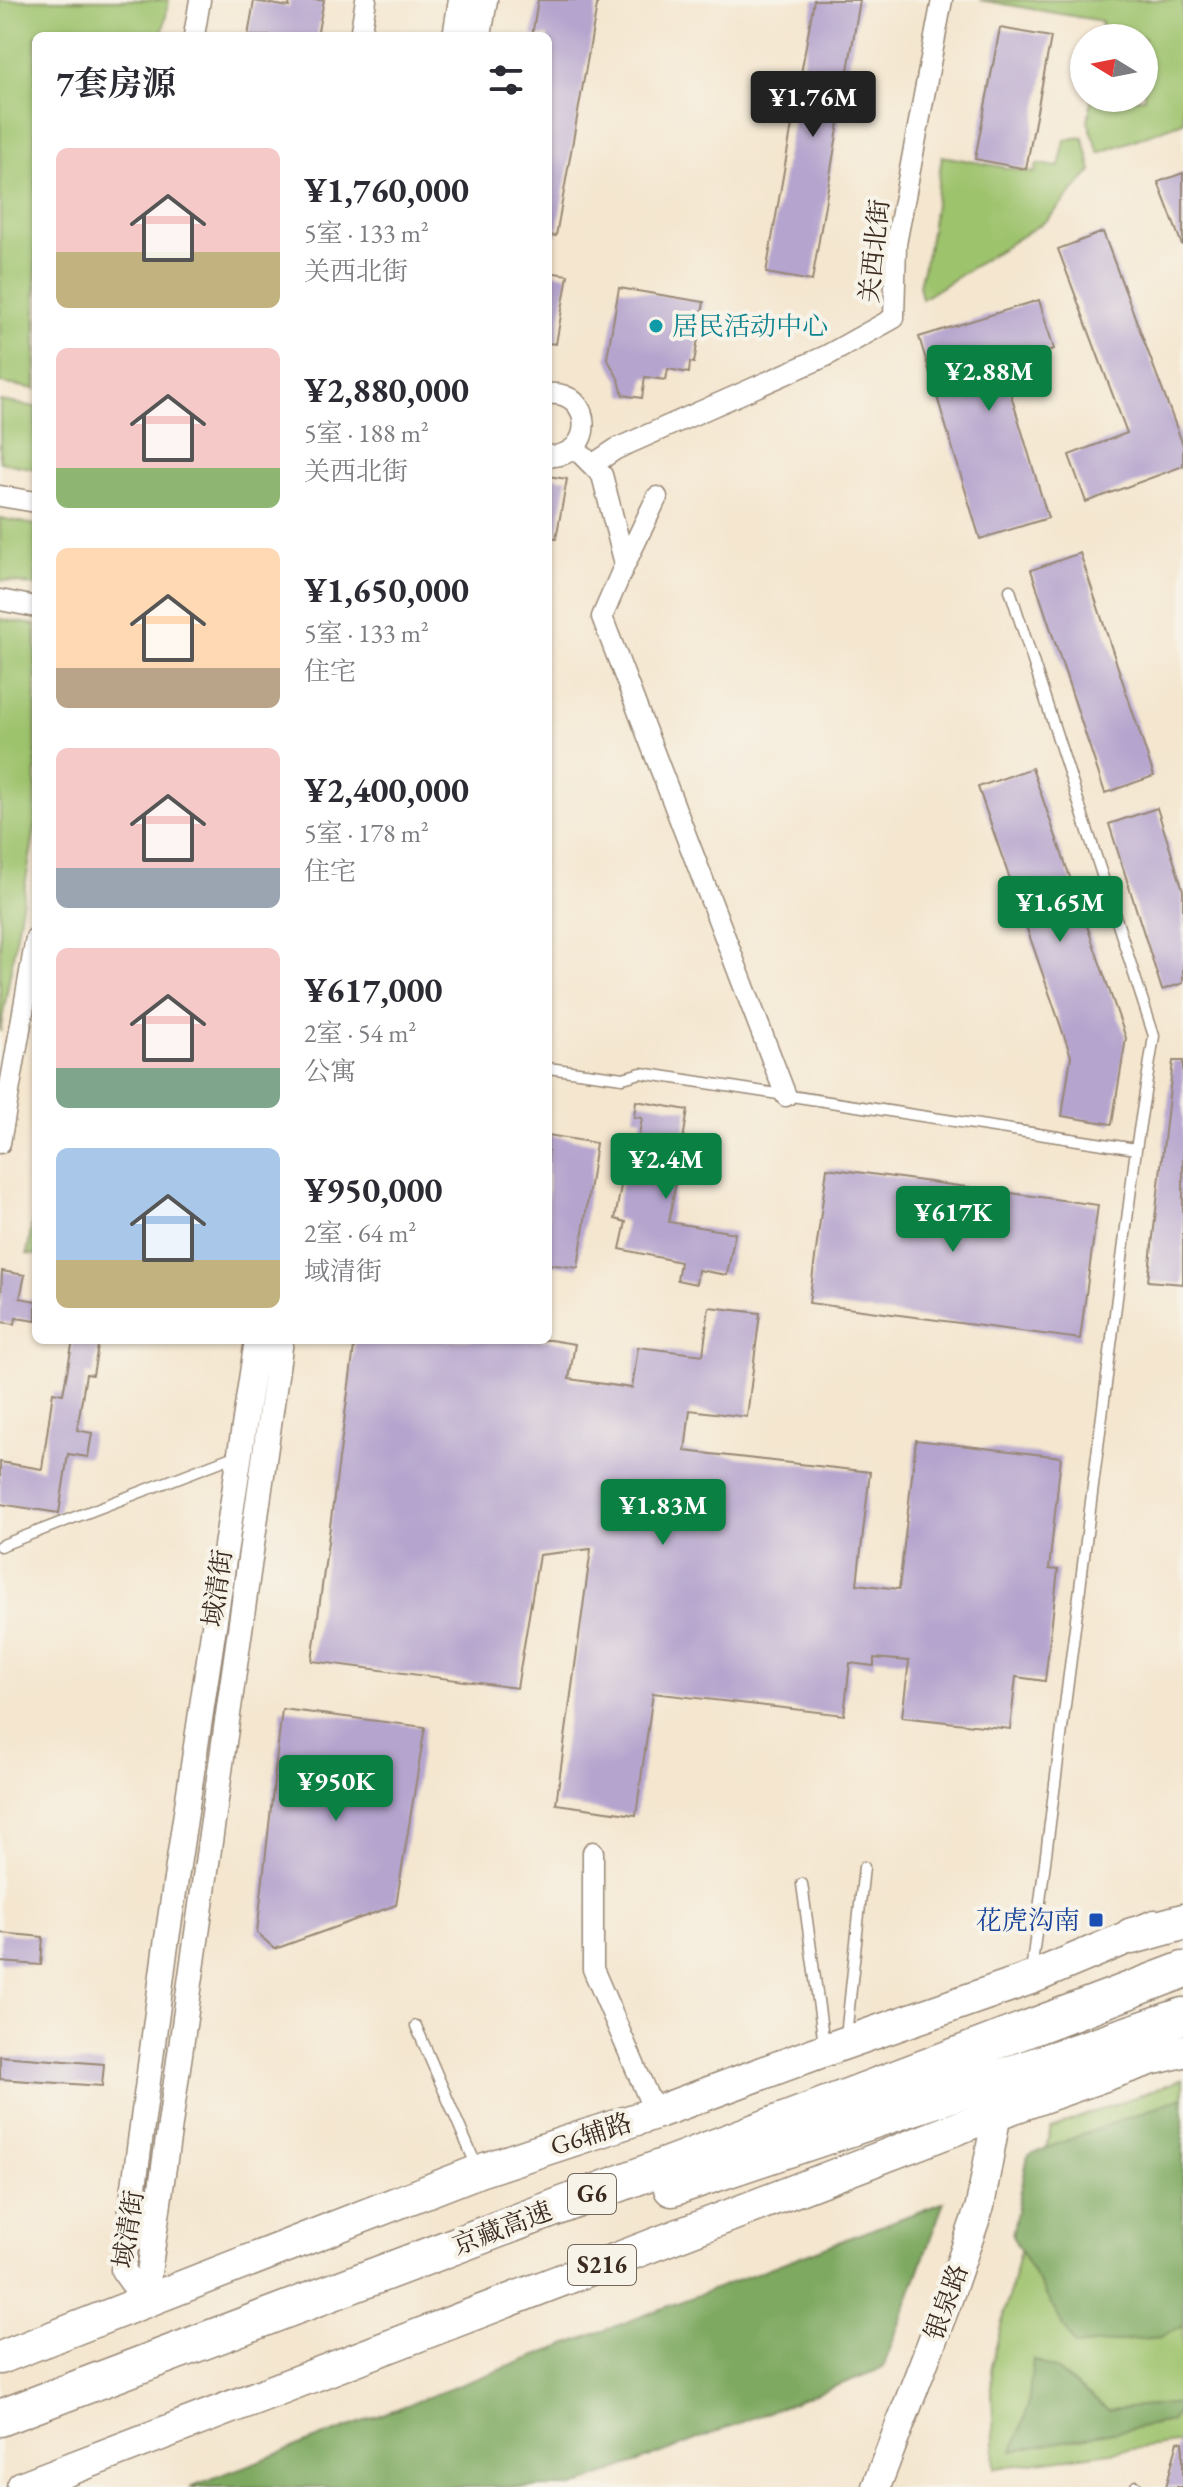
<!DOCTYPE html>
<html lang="zh">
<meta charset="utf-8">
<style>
body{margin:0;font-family:"EB Garamond","Noto Serif SC",serif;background:#f7f7f7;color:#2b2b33;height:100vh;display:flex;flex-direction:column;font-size:30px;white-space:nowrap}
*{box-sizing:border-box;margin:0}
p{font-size:26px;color:#7c7c81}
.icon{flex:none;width:44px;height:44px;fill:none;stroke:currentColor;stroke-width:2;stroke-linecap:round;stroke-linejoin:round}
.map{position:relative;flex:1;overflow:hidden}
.drawer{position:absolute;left:32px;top:32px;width:520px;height:1312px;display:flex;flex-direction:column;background:#fff;border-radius:12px;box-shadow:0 2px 6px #0004}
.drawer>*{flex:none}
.needle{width:52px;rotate:280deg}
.controls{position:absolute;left:1070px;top:24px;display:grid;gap:16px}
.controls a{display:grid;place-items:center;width:88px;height:88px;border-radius:50%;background:#fff;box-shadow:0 2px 6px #0004;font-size:40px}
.price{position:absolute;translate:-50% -68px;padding:0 18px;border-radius:8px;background:#0b8043;color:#fff;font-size:26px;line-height:52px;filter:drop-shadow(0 2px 4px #0008)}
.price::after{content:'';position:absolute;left:50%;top:48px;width:24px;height:18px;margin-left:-12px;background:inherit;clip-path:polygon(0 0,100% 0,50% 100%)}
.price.on{background:#222;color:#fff}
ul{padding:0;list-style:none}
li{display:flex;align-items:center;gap:24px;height:200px;padding:0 24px}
li span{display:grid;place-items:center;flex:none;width:224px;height:160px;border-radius:12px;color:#555}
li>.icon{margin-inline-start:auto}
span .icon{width:96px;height:96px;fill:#fffc;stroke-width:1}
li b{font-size:34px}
h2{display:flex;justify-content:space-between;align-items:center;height:96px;padding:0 24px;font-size:34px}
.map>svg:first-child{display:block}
.green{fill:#9ec36d;stroke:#6c7646;stroke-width:2}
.forest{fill:#7ea960;stroke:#5c6a3f;stroke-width:2}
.building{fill:#b5a4ce}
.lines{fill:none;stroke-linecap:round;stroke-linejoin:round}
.service-casing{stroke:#988876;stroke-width:13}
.minor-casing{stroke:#988876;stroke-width:23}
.tertiary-casing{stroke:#988876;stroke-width:27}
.secondary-casing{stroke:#988876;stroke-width:31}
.primary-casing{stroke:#988876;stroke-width:35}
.motorway-casing{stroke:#988876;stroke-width:39}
.service{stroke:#fff;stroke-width:10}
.minor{stroke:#fff;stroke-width:20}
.tertiary{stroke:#fff;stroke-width:24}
.secondary{stroke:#fff;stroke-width:28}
.primary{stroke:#fff;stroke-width:32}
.motorway{stroke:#fff;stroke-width:36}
.culture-dot{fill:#0f9aa8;stroke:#f7f3e8;stroke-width:3}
.transit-dot{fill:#1a4fb4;stroke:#f7f3e8;stroke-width:3}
.labels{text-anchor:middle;stroke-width:8;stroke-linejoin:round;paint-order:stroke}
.shield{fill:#f7f3e8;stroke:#73665b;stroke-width:2}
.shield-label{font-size:24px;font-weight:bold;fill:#3b2a1e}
.street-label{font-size:26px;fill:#3b2a1e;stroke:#f7f3e8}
.culture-label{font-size:26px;fill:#0d838f;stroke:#f7f3e8;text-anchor:start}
.transit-label{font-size:26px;fill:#164399;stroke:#f7f3e8;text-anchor:end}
</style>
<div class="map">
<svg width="1183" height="2487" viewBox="0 0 1183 2487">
<rect width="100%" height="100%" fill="#f7f3e8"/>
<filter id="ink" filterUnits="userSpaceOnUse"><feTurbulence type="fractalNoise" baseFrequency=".0125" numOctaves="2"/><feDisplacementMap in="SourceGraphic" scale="16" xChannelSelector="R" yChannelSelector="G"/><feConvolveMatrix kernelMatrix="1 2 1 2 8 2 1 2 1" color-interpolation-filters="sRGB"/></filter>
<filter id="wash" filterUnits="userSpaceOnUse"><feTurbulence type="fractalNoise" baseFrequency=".006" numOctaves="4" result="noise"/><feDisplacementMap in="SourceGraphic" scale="32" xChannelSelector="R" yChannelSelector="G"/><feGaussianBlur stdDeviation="1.8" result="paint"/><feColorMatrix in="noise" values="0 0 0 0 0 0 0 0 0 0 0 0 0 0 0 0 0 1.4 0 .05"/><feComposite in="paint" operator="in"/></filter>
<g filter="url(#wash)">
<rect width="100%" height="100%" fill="#f4e6cf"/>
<!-- green -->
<path class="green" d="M0 0H169L162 36H36V389L0 383Z
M980 0H1183V122L1099 153 1088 121 1092 98H1144V38H1100L1102 21Z
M1083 137 1092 171 1047 220 922 299 919 285 929 245 942 156 1035 173 1037 164 1059 167 1065 140Z
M0 401 36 407V469L0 462Z
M0 518 36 525V586L0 580Z
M0 619 36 625V823L0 1032Z
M36 1201V1255L27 1254Z
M1183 2079V2442L995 2468 991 2366 1051 2128Z"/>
<!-- forest -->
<path class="forest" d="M1183 2097V2326L1161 2337 1075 2346 1012 2236 1028 2155Z
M944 2202 883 2368 573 2487H190Z
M1033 2359 1055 2369 1108 2410 1182 2403 1171 2421 1013 2451 1028 2407Z"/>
<g id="blocks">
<!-- building -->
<path class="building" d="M290 0H324L317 36H248L254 1 289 7Z
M538 0H598L556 236 548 235V36H532Z
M814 0H860L812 281 766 273Z
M1000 28 1051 37 1026 169 975 159Z
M1183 173V245H1182L1158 182Z
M1103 232 1183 445V466L1086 502 1069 455 1127 433 1058 249Z
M548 272 568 275 556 344 548 343Z
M619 288 704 302 694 363 690 362 689 373 668 369 666 380 645 377 642 398 623 395 619 380 607 358Z
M1039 300 1054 349 1002 365 1048 518 980 539 919 337Z
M548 476 567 479 556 539 548 538Z
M1080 553 1154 776 1105 793 1031 570Z
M1032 768 1126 1038 1112 1124 1062 1116 1071 1056 978 787Z
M1157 808 1183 890V983L1162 990 1109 824Z
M1173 1061H1183V1284L1148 1281Z
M636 1101 688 1110 669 1222 735 1233 727 1275 698 1270 696 1284 677 1280 680 1262 620 1249 626 1222 615 1219 623 1175 632 1177 642 1118 634 1117Z
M548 1135 596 1143 578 1268 548 1264Z
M827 1168 1098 1205 1080 1339 809 1303Z
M2 1271 25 1275 20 1298 36 1301V1321L16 1318 15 1324 0 1322Z
M709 1307 760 1313 747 1417 690 1410 685 1451 870 1472 857 1584 899 1589 916 1440 1061 1457 1049 1569 1058 1570 1045 1681 1016 1677 1010 1729 902 1717 909 1661 874 1658V1666L850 1663 844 1715 653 1693 636 1815 556 1804 591 1549 539 1555 517 1688 312 1661 355 1340H550L575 1344 569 1379 632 1388 638 1347 703 1355Z
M73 1340H99L93 1375 86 1374 77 1430 92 1433 88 1457 68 1454 59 1513 0 1504V1462L42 1469 53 1392 63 1394Z
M282 1709 425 1727 396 1905 275 1949 257 1933Z
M0 1933 43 1937 41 1965 0 1962Z
M0 2056 104 2064 102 2086 0 2079Z
M1178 2441 1183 2442V2487H1166Z"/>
</g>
</g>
<g filter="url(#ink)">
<use href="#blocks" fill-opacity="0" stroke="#988876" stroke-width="2"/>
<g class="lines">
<defs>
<path id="service" d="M1010 590 1154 1036 1136 1149
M548 1068 623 1078 641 1073 1136 1149 1031 1972
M0 1546 237 1455
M802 1884 824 2044
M416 2026 477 2167
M846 2036 864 1867
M1136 2487V2486"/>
<path id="minor" d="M194 36 200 0
M360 36 366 0
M548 394C594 389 597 458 548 456
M575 448 602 475 625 564 602 617 786 1096
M592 465 616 449 826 356 894 318 896 244 942 0
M0 496 36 502
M625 564 657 497
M0 600 36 607
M0 1143 36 938
M593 1852V1969L655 2113"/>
<path id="tertiary" d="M455 36 461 0
M479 36 485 0
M145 2301 123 2270 165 1952 257 1340
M145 2301 281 1340"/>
<path id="secondary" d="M876 2487 946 2305 980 2206 997 2113"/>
<path id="primary" d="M0 2358 479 2171 655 2113 825 2050 1031 1978 1155 1926
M23 2487 997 2113 1150 2059 1183 2051"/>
<path id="motorway" d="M1132 1936 1183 1922
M672 2188 1183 2016
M0 2418 1183 1970"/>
</defs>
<!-- service casing -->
<use href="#service" class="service-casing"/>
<!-- minor casing -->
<use href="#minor" class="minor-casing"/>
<!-- tertiary casing -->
<use href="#tertiary" class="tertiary-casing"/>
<!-- secondary casing -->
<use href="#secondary" class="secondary-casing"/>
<!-- primary casing -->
<use href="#primary" class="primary-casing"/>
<!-- motorway casing -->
<use href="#motorway" class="motorway-casing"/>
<!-- service -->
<use href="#service" class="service"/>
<!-- minor -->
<use href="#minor" class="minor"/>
<!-- tertiary -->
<use href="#tertiary" class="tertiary"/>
<!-- secondary -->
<use href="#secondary" class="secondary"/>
<!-- primary -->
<use href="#primary" class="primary"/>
<!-- motorway -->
<use href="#motorway" class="motorway"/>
</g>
</g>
<!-- markers -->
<circle class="culture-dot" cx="656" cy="326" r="8"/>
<rect class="transit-dot" x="1088" y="1912" width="16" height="16" rx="4"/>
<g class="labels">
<!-- shield labels -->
<g class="shield">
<rect x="568" y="2174" width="48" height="40" rx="6"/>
<rect x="568" y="2245" width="68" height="40" rx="6"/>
</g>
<g class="shield-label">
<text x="592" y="2202">G6</text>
<text x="602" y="2273">S216</text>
</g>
<!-- street labels -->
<g class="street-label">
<text transform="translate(874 251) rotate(-84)" y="9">关西北街</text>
<text transform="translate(217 1588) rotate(-82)" y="9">域清街</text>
<text transform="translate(591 2134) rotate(-18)" y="9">G6辅路</text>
<text transform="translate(502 2228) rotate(-21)" y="9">京藏高速</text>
<text transform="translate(128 2229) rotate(-81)" y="9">域清街</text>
<text transform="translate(946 2302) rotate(-70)" y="9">银泉路</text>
</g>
<!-- culture labels -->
<g class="culture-label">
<text x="672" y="335">居民活动中心</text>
</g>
<!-- transit labels -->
<g class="transit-label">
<text x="1080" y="1929">花虎沟南</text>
</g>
</g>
</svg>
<div class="controls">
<a><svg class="needle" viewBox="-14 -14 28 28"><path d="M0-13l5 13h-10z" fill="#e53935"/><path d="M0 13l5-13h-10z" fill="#7c7c81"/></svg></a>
</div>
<b class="price on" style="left:813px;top:139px">¥1.76M</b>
<b class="price" style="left:989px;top:413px">¥2.88M</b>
<b class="price" style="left:1060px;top:944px">¥1.65M</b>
<b class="price" style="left:666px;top:1201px">¥2.4M</b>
<b class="price" style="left:953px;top:1254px">¥617K</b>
<b class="price" style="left:663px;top:1547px">¥1.83M</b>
<b class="price" style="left:336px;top:1823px">¥950K</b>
<section class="drawer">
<h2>7套房源<svg class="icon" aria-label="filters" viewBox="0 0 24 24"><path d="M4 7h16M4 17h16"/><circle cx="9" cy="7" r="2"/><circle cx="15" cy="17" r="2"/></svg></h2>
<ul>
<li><span style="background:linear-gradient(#f6c9c9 65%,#c2b280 0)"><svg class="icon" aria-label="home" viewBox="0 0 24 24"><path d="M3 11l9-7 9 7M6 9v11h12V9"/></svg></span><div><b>¥1,760,000</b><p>5室 · 133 m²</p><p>关西北街</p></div></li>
<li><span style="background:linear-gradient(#f6c9c9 75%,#8fb573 0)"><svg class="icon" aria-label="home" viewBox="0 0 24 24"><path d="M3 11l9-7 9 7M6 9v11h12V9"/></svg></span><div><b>¥2,880,000</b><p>5室 · 188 m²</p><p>关西北街</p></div></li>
<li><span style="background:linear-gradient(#ffd9b3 75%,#b9a48a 0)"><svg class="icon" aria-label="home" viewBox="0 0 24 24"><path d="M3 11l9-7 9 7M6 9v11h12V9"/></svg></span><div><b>¥1,650,000</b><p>5室 · 133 m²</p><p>住宅</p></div></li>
<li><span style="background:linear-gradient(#f6c9c9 75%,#9aa5b1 0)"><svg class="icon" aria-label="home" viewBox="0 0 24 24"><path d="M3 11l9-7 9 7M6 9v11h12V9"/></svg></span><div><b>¥2,400,000</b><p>5室 · 178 m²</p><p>住宅</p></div></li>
<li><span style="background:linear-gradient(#f6c9c9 75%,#7fa58c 0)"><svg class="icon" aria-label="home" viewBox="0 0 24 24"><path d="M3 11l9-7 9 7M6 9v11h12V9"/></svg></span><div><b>¥617,000</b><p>2室 · 54 m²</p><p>公寓</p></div></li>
<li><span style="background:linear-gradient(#a9c7e8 70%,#c2b280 0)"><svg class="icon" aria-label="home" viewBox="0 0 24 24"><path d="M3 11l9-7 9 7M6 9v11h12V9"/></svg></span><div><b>¥950,000</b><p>2室 · 64 m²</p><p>域清街</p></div></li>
</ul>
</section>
</div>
